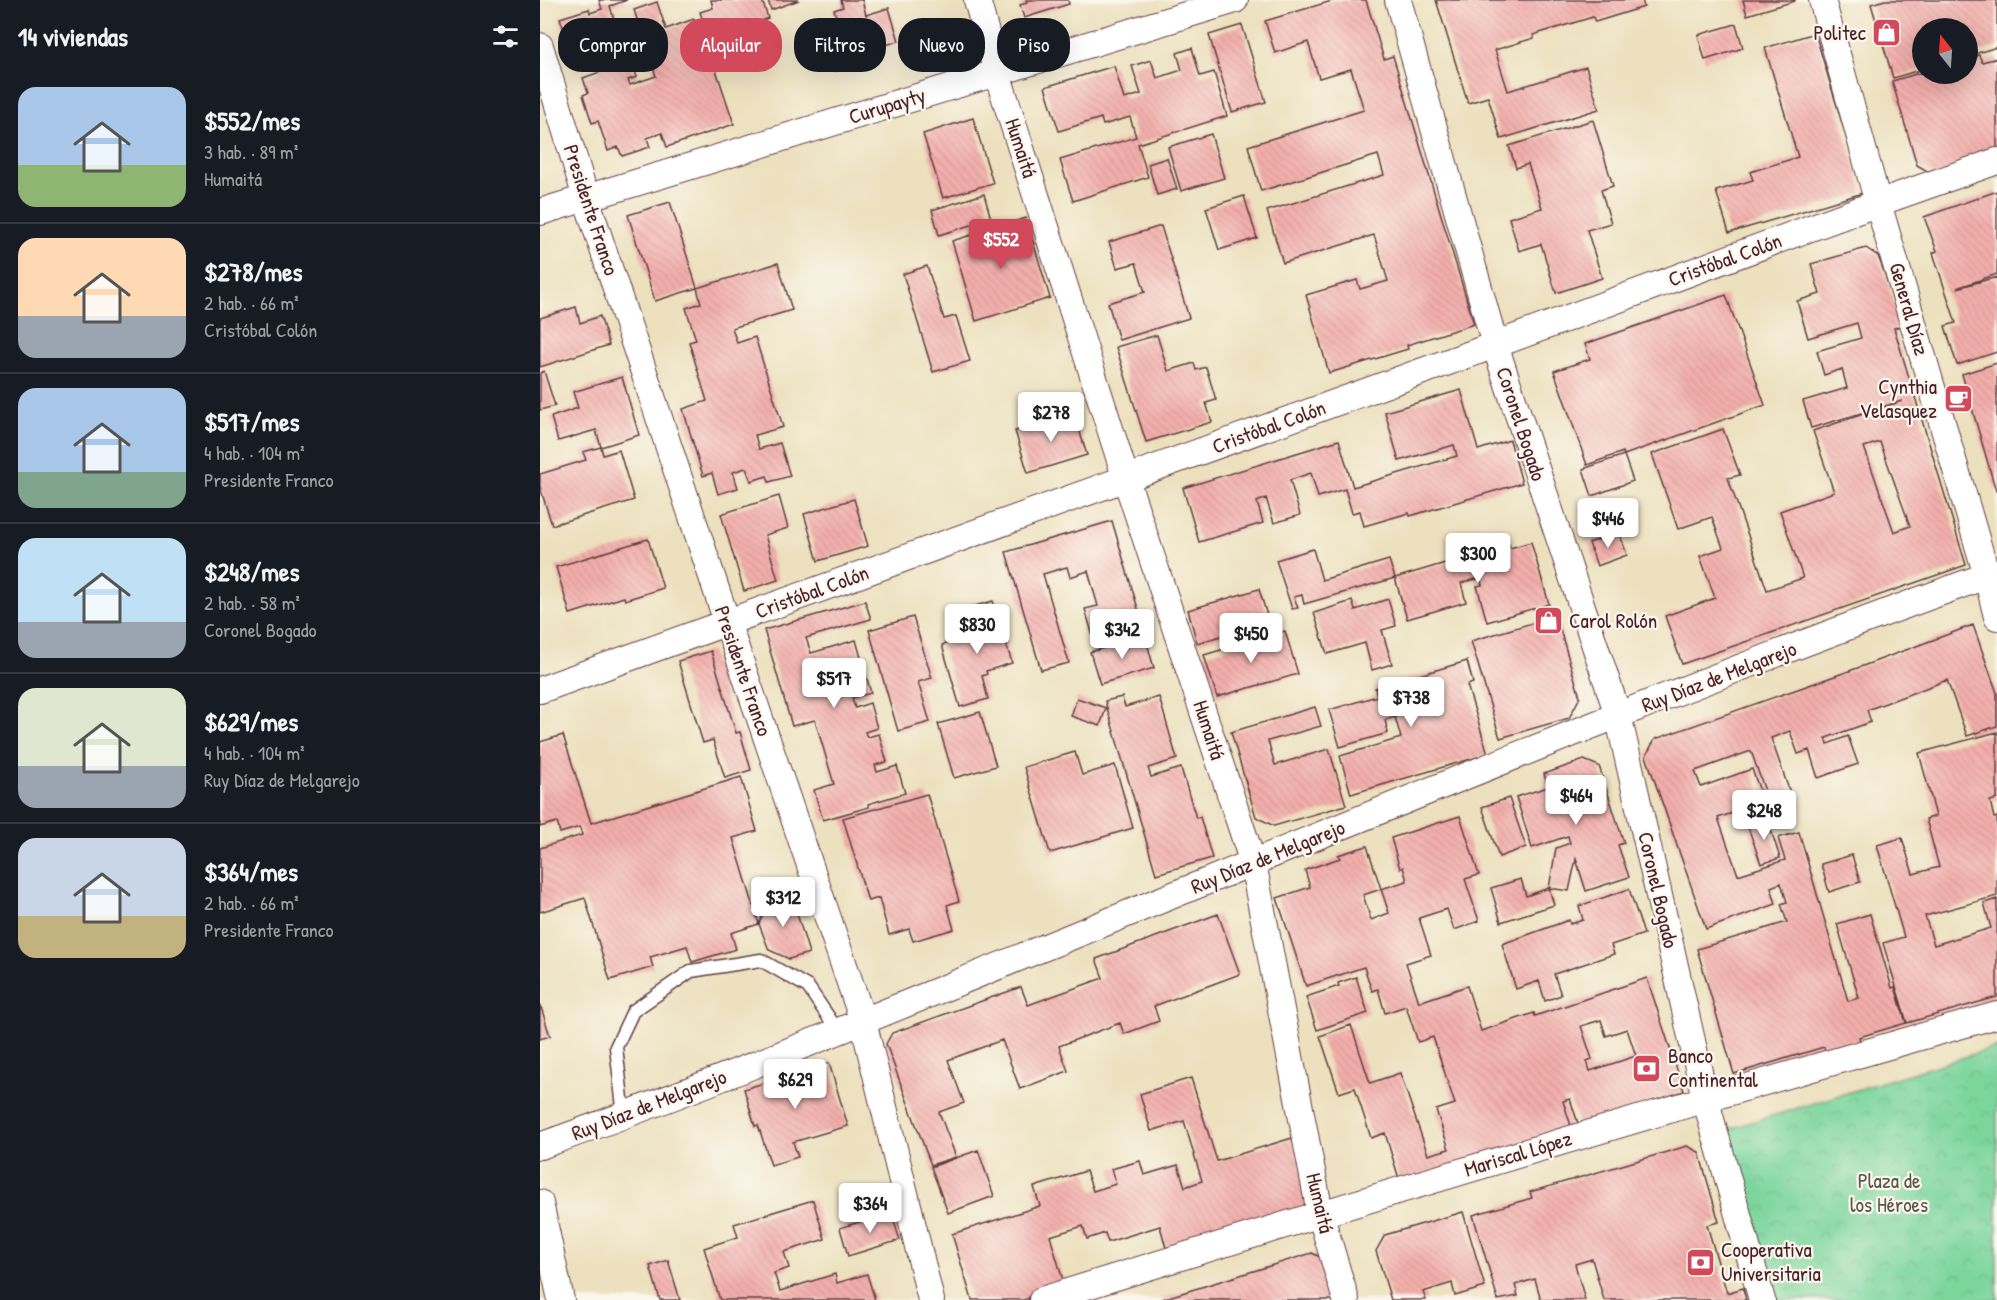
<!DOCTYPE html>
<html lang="es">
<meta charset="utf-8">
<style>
body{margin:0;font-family:"Patrick Hand",sans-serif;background:#20242c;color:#f1f3f6;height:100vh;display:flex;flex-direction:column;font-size:22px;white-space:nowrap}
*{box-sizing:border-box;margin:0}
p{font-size:20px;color:#9ea1a6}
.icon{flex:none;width:33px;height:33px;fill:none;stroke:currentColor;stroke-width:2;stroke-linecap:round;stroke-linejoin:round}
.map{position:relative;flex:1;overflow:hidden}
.drawer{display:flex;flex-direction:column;background:#171b24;width:540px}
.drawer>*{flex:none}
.banner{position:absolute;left:18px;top:18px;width:570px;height:54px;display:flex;gap:12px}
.needle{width:39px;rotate:343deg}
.tools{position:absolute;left:1372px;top:18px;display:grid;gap:12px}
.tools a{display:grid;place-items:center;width:66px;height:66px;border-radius:50%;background:#171b24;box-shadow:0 6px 24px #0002;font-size:30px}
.price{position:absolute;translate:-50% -51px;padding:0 14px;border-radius:6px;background:#fff;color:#222;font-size:20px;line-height:39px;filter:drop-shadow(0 2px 3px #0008)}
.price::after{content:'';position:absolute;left:50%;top:36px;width:18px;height:14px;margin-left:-9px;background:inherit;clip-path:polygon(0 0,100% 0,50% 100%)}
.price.selected{background:#d1495b;color:#fff}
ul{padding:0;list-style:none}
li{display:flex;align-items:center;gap:18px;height:150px;padding:0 18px}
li+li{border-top:2px solid #363941}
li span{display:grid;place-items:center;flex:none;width:168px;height:120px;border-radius:18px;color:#555}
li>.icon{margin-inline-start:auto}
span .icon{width:72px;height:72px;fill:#fffc;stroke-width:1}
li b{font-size:26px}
h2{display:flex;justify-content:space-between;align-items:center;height:72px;padding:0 18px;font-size:26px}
.pill{padding:0 21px;border-radius:24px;background:#171b24;box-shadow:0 6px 24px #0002;font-size:21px;line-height:54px}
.pill.selected{background:#d1495b;color:#fff}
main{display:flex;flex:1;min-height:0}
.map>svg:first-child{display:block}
.park{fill:url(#park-crowns);stroke:#637a64;stroke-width:1.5}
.building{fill:url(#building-back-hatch);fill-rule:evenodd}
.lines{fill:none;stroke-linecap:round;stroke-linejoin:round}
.service-casing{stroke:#623c41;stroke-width:15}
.minor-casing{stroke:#623c41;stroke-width:28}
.service{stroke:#fff;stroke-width:12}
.minor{stroke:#fff;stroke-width:26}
.labels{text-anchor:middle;stroke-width:4.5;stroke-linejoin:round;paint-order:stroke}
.poi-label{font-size:21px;fill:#4a1f2b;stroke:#fbf7ec;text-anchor:start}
.street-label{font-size:21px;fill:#4a1f2b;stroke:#fbf7ec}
.park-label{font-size:21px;fill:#59564d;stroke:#fbf7ec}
</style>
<main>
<section class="drawer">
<h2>14 viviendas<svg class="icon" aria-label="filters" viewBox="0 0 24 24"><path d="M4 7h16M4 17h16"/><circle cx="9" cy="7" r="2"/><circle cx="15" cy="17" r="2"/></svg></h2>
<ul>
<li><span style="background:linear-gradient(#a9c7e8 65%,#8fb573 0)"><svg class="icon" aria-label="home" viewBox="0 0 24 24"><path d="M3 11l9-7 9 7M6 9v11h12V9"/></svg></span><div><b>$552/mes</b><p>3 hab. · 89 m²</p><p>Humaitá</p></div></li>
<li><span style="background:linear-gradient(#ffd9b3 65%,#9aa5b1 0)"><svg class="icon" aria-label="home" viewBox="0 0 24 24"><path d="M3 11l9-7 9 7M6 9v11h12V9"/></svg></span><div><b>$278/mes</b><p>2 hab. · 66 m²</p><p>Cristóbal Colón</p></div></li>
<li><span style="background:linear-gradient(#a9c7e8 70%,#7fa58c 0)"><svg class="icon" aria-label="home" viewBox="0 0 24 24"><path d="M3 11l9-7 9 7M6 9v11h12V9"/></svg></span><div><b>$517/mes</b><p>4 hab. · 104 m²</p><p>Presidente Franco</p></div></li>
<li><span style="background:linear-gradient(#bfe0f5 70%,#9aa5b1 0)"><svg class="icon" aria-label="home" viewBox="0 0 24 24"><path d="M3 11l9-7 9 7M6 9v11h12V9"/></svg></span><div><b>$248/mes</b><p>2 hab. · 58 m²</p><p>Coronel Bogado</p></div></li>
<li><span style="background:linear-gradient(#dfe7d0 65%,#9aa5b1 0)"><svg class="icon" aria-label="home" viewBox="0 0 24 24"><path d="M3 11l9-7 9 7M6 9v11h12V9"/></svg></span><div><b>$629/mes</b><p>4 hab. · 104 m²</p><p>Ruy Díaz de Melgarejo</p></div></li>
<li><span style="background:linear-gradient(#c9d6e8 65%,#c2b280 0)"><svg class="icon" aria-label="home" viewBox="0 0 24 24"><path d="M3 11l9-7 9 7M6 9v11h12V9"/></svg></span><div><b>$364/mes</b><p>2 hab. · 66 m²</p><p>Presidente Franco</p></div></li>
</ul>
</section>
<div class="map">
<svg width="1457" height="1300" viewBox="0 0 1457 1300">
<defs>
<pattern id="park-crowns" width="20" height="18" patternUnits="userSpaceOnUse" patternTransform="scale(1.5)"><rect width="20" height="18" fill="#7cd69c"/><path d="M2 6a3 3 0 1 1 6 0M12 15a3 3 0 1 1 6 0" fill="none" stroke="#6db787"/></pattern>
<pattern id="building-back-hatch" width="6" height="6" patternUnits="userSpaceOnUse" patternTransform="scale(1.5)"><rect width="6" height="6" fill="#f3afac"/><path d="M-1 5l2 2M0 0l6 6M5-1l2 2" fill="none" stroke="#d29694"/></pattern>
</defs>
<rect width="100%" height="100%" fill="#fbf7ec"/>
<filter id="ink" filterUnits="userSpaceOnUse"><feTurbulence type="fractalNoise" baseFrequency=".0167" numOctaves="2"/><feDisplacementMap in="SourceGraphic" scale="12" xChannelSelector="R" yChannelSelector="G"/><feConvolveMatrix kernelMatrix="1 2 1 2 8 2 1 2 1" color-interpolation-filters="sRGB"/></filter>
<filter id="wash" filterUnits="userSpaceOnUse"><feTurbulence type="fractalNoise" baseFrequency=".008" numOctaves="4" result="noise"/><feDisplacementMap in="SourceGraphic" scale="24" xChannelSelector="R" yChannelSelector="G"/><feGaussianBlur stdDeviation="1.35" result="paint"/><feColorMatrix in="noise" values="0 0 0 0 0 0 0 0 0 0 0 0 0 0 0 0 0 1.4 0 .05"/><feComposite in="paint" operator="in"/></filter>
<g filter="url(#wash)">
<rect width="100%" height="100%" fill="#ece0be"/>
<!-- park -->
<path class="park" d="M1457 1047V1300H1232L1186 1130Z"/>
<g id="blocks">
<!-- building -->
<path class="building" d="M59 0H87L70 6 78 33 59 39 62 49 85 41 97 77 88 80 90 85 116 76 94 10 117 2 126 29 154 19 160 38 147 42 154 63 172 58 194 124 127 147 122 133 107 138 110 147 82 156 78 147 68 151 58 121 52 123 43 95 48 93 43 78 60 72 57 63 37 70 20 18 49 9 50 13 62 9Z
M171 0H222L228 18 223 20 234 54 191 69 179 35 169 38 160 12 173 8Z
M228 0H259L231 10Z
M301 0H322L326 15 349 8 359 41 329 50 332 60 296 71 289 47 304 42 294 10 303 7Z
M486 0H528L529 4 484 18 480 5 487 3Z
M795 0H826L844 59 853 56 934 324 867 345 868 349 789 373 766 295 817 280 820 289 848 281 834 235 743 263 727 211 844 175 838 155 721 191 708 146 824 110 811 69 779 78 768 42 735 53 725 21Z
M896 0H1102L1104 7 1055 22 1053 17 993 35 994 38 955 50 968 91 1046 67 1059 109 961 139 948 97 928 103Z
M1203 0H1255V1L1207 15Z
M1345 0H1457V47L1428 56V28H1383V69L1353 78 1331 4Z
M1196 24 1203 48 1165 60 1158 35Z
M702 25 726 102 692 112 669 35Z
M1275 33 1323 193 1189 233 1176 191 1213 180 1210 172 1258 157 1225 48Z
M652 48 660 76 674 72 687 116 598 144 608 177 533 201 520 160 596 137 590 117 563 125 561 118 519 131 505 87 574 66 584 99 601 94 592 66 611 60 617 78 642 70 637 53Z
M1439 55 1442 62 1457 58V156L1394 175 1377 165 1352 81 1383 72V74H1428V58Z
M433 118 453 183 403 198 383 134Z
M1053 120 1073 186 1061 190 1071 223 1047 230 1062 278 1016 293 1001 244 979 251 969 218 1002 208 988 164 976 168 969 146Z
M671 134 684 178 641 191 628 147Z
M627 158 637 189 617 195 608 164Z
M1457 191V274L1417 288 1457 277V352L1417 365 1405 326 1416 323 1393 253 1397 251 1384 217Z
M444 194 451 219 399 235 392 210Z
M704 196 717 238 679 250 666 208Z
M130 202 157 288 115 301 88 215Z
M486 218 510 298 436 321 412 241Z
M621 226 649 318 579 340 568 303 605 292 596 263 577 268 569 242Z
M1326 248 1338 256 1345 274 1361 326 1354 328 1426 565 1142 664 1125 616 1175 598 1160 556 1183 548 1172 517 1138 529 1112 454 1183 429 1200 475 1188 478 1227 590 1263 578 1240 511 1294 492 1273 431 1362 401 1271 428 1263 401 1307 388 1302 369 1284 375 1277 351 1321 338 1317 323 1268 338 1257 301 1280 294 1271 264ZM1340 442 1370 526 1354 532 1324 447Z
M238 263 252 310 192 328 197 343 215 337 243 427 215 435 219 449 240 443 250 476 229 482 227 476 211 481 206 468 193 472 198 488 178 494 172 473 163 476 143 409 167 401 149 342 156 340 146 308 161 303 157 288Z
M387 266 404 319 416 316 430 361 393 372 363 274Z
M1186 295 1225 405 1084 455 1083 452 1047 465 1014 371 1050 359 1045 344Z
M36 307 40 323 60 316 69 345 0 367V318Z
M617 335 628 371 654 363 656 370 666 367 676 400 666 403 672 422 606 442 576 347Z
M1457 363V491H1456L1422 374Z
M4 371 15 406 0 410V373Z
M82 377 99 435 61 447 56 430 18 441 11 417 38 408 33 392Z
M921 390 938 450 970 440 982 483 870 516 869 513 824 526 820 511 812 513 805 489 778 497 771 473 750 480 760 515 734 523 726 498 717 502 723 523 659 542 643 488 799 440 813 487 917 456 914 445 859 461 845 412Z
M534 413 547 455 488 473 475 431Z
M61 447 63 455 79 450 94 500 12 525 0 487V474L46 460 43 452Z
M1084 455 1093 481 1052 496 1043 469Z
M239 496 248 528 225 535 238 580 204 591 181 514Z
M314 499 328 546 278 561 264 514Z
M572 521 604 629 555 643 545 609 558 606 548 571 530 577 527 567 503 574 529 663 501 670 466 552Z
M1079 532 1087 555 1057 566 1049 543Z
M108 539 123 588 85 600 84 597 30 614 16 567Z
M991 542 1009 604 947 622 937 586 942 585 940 578 921 583 926 602 867 619 855 578 969 544 970 548Z
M773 549 782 580 849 560 855 578 764 604 762 595 754 597 758 608 752 609 736 560Z
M719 589 729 622 657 643 648 610Z
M848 599 856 626 842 630 852 664 832 670 825 643 787 654 774 613 812 601 815 610Z
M325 601 331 619 266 638 271 653 316 640 331 693 312 698 315 708 330 703 337 728 325 732 327 737 339 734 347 762 335 765 337 772 357 766 365 793 328 804 329 807 283 820 274 790 294 784 275 720 252 726 224 630Z
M453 601 472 663 446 671 447 674 442 676 448 699 420 707 402 645 436 635 428 608Z
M1016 616 1040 697 1029 718 960 738 931 641Z
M373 617 392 678 378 682 390 722 358 731 329 630Z
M1433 625 1457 693V726L1427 736 1407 680 1327 710 1331 722 1286 738 1288 744 1308 736 1318 764 1278 778 1269 750 1258 754 1250 731 1231 738 1254 804 1232 811 1211 751 1155 771 1161 787 1212 769 1224 802 1178 818 1198 875 1245 860 1238 838 1259 832 1308 1001 1319 998 1297 924 1330 914 1352 988 1355 987 1366 1023 1319 1037 1323 1052 1288 1062 1284 1047 1194 1074 1157 949 1247 922 1241 904 1247 902 1241 883 1231 887 1236 904 1166 929 1106 756 1115 739 1312 670Z
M745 631 758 674 677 697 664 655Z
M605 636 614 668 560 684 550 652Z
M171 651 196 733 200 732 211 770 185 778 173 740 163 743 138 661Z
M927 661 933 683 927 685 948 754 811 794 800 756 861 738 855 717 845 720 848 733 800 747 789 710 837 696 835 688Z
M582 697 585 707 619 697 637 759 608 768 611 777 641 768 656 818 660 817 672 858 616 874 565 701Z
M537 698 566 708 560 726 531 716Z
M775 707 781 726 728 741 735 765 789 749 806 805 734 826 716 817 691 732Z
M440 712 456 766 414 778 398 724Z
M1457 732V799L1450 801 1454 818 1457 817V896L1385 916 1394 945 1451 928 1444 903 1457 899V997L1367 1023 1343 943 1364 937 1337 845 1362 838 1373 874 1399 867 1386 819 1396 816 1379 753Z
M23 735 51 823 201 777 217 831 193 838 219 924 191 933 196 949 152 962 147 946 110 957 113 967 70 980 45 898 0 912V848L42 835 40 827 20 833 17 822 0 827V742Z
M535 752 542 775 575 765 593 828 510 853 484 767Z
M1044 760 1059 766 1084 843 1078 845 1089 877 1046 891 1036 859 1029 891 1009 888 1016 848 1030 843 1028 836 992 848 976 797 1008 787 1004 774Z
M387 794 419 901 407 905 414 929 373 941 369 929 349 935 339 898 328 901 303 818Z
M969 798 986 847 959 857 942 807Z
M920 816 939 875 925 879 939 921 914 930 907 909 879 918 891 955 866 963 879 1002 927 986 941 1031 994 1013 995 1016 1107 978 1144 1091 1039 1126 1030 1099 1023 1101 1032 1129 860 1182 845 1133 831 1138 815 1088 799 1093 780 1036 811 1025 830 1083 860 1073 888 1155 909 1149 896 1110 915 1104 893 1037 878 1042 866 1006 845 1013 838 989 832 991 824 967 766 986 737 898 770 887 765 870 800 858 798 855 827 846 841 889 823 895 831 920 849 913 841 889 867 881 863 867 860 869 851 838ZM1061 1020 1066 1036 1087 1029 1096 1056 1050 1071 1047 1061 1052 1059 1041 1026Z
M1227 818 1240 858 1221 864 1207 824Z
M1312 855 1320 882 1289 892 1281 864Z
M981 879 986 896 1009 888 1014 905 961 922 951 888Z
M1089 889 1104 934 1071 945 1074 954 1014 974 1021 995 1005 1001 999 981 976 989 962 944 1029 920 1030 924 1043 920 1039 906Z
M251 894 269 953 249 959 229 950 219 924 229 900Z
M678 914 700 974 614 1006 619 1021 584 1034 580 1023 519 1046 528 1071 480 1089 462 1040 408 1060 424 1103 399 1112 416 1157 391 1165 346 1044 352 1033 481 987 488 1005 563 978 556 959Z
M816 977 828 1013 777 1030 766 997 799 986 798 983Z
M0 1004 10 1036 0 1039Z
M289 1063 308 1126 253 1142 258 1157 231 1165 218 1125 215 1126 204 1089Z
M651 1078 677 1161 752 1138 769 1194 763 1207 626 1248 620 1226 568 1242 565 1233 547 1239 543 1226 510 1236 525 1287 483 1300H432L412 1234 500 1206 494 1187 546 1171 553 1191 576 1184 571 1169 600 1161 604 1175 638 1165 645 1187 662 1181 644 1121 611 1131 600 1094Z
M1147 1146 1159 1152 1179 1222 1167 1225 1187 1293 1203 1288 1206 1300H1064L1052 1259 1035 1264 1045 1300H1001L995 1279 975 1285 978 1296 958 1300 933 1215 992 1198 990 1192Z
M438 1150 454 1196 408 1213 391 1167Z
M273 1200 285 1239 244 1252 249 1268 234 1273 240 1291 295 1274 297 1283 327 1274 335 1300H180L164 1248 198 1237 194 1224Z
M351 1212 360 1240 308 1256 300 1228Z
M923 1212 945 1287 915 1296 912 1283 883 1292 886 1300H851L836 1251 845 1235Z
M772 1253 790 1262 802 1300H619Z
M128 1260 140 1300H120L110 1266Z"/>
</g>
</g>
<g filter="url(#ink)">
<use href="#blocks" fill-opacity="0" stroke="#623c41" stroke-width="1.5"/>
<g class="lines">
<defs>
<path id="service" d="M84 1116 76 1047 93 1011 151 971 221 960 268 987 298 1031"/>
<path id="minor" d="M437 0 457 73 586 479 713 863 780 1213 806 1300
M858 0 955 345 1078 715 1165 1098 1222 1300
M1282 0 1338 203 1447 576 1457 617
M0 46 46 198 187 622 323 1021 391 1300
M0 212 695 0
M0 690 955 345 1338 203 1457 161
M0 1146C168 1086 333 1017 498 950 816 821 1133 688 1457 572
M0 1203 21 1300
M502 1300C819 1201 1137 1106 1457 1015"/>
</defs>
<!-- service casing -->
<use href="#service" class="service-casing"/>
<!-- minor casing -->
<use href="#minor" class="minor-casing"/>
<!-- service -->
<use href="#service" class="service"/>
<!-- minor -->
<use href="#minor" class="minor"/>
</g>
</g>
<!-- icons -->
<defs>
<symbol id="shop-square" viewBox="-11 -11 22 22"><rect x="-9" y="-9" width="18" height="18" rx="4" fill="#d1495b" stroke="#fbf7ec"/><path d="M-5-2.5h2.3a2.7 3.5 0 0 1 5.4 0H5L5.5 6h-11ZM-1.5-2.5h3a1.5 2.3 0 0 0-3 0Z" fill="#fff"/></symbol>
<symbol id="cafe-square" viewBox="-11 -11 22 22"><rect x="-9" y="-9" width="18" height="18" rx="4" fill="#d1495b" stroke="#fbf7ec"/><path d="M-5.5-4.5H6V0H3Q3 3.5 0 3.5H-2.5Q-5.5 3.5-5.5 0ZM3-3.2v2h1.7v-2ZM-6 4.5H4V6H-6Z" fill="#fff"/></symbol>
<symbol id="bank-square" viewBox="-11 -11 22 22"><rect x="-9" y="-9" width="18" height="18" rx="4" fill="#d1495b" stroke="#fbf7ec"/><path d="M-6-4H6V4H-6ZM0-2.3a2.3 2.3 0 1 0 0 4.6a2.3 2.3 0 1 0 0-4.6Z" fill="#fff"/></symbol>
</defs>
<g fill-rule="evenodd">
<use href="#shop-square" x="1330" y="16" width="33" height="33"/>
<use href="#cafe-square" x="1402" y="382" width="33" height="33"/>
<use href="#shop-square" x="992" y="604" width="33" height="33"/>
<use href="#bank-square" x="1090" y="1052" width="33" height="33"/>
<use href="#bank-square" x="1144" y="1246" width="33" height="33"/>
</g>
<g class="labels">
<!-- poi labels -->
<g class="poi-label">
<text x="1326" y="40" text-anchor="end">Politec</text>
<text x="1397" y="394" text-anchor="end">Cynthia<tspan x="1397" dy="24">Velasquez</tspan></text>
<text x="1029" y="628">Carol Rolón</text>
<text x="1128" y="1063">Banco<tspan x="1128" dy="24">Continental</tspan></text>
<text x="1181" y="1257">Cooperativa<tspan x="1181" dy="24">Universitaria</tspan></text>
</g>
<!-- street labels -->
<g class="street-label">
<text transform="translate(347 106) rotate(-17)" y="7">Curupayty</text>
<text transform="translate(481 148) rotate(72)" y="7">Humaitá</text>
<text transform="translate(51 210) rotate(72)" y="7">Presidente Franco</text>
<text transform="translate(1185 260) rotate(-20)" y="7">Cristóbal Colón</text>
<text transform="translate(1369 309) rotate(74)" y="7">General Díaz</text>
<text transform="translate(981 424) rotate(72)" y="7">Coronel Bogado</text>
<text transform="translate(729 427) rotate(-20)" y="7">Cristóbal Colón</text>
<text transform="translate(272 592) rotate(-20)" y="7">Cristóbal Colón</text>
<text transform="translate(203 671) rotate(71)" y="7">Presidente Franco</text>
<text transform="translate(1179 677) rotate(-21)" y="7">Ruy Díaz de Melgarejo</text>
<text transform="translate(669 730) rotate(72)" y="7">Humaitá</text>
<text transform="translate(728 857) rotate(-22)" y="7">Ruy Díaz de Melgarejo</text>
<text transform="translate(1118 890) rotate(77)" y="7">Coronel Bogado</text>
<text transform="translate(109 1105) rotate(-21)" y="7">Ruy Díaz de Melgarejo</text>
<text transform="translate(978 1154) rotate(-17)" y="7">Mariscal López</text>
<text transform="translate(780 1203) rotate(77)" y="7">Humaitá</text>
</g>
<!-- park labels -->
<g class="park-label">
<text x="1349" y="1188">Plaza de<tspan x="1349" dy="24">los Héroes</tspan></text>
</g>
</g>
</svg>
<div class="tools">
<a><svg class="needle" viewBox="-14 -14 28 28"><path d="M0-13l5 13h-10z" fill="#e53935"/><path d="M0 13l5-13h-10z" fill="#9ea1a6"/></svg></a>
</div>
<b class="price selected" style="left:461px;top:270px">$552</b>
<b class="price" style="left:511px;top:443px">$278</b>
<b class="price" style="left:1068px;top:549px">$446</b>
<b class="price" style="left:938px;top:584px">$300</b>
<b class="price" style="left:437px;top:655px">$830</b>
<b class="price" style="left:582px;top:660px">$342</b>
<b class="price" style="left:711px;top:664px">$450</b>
<b class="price" style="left:294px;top:709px">$517</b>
<b class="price" style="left:871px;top:728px">$738</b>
<b class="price" style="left:1036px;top:826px">$464</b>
<b class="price" style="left:1224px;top:841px">$248</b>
<b class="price" style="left:243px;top:928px">$312</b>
<b class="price" style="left:255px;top:1110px">$629</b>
<b class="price" style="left:330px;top:1234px">$364</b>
<div class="banner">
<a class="pill">Comprar</a>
<a class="pill selected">Alquilar</a>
<a class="pill">Filtros</a>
<a class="pill">Nuevo</a>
<a class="pill">Piso</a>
</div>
</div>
</main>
